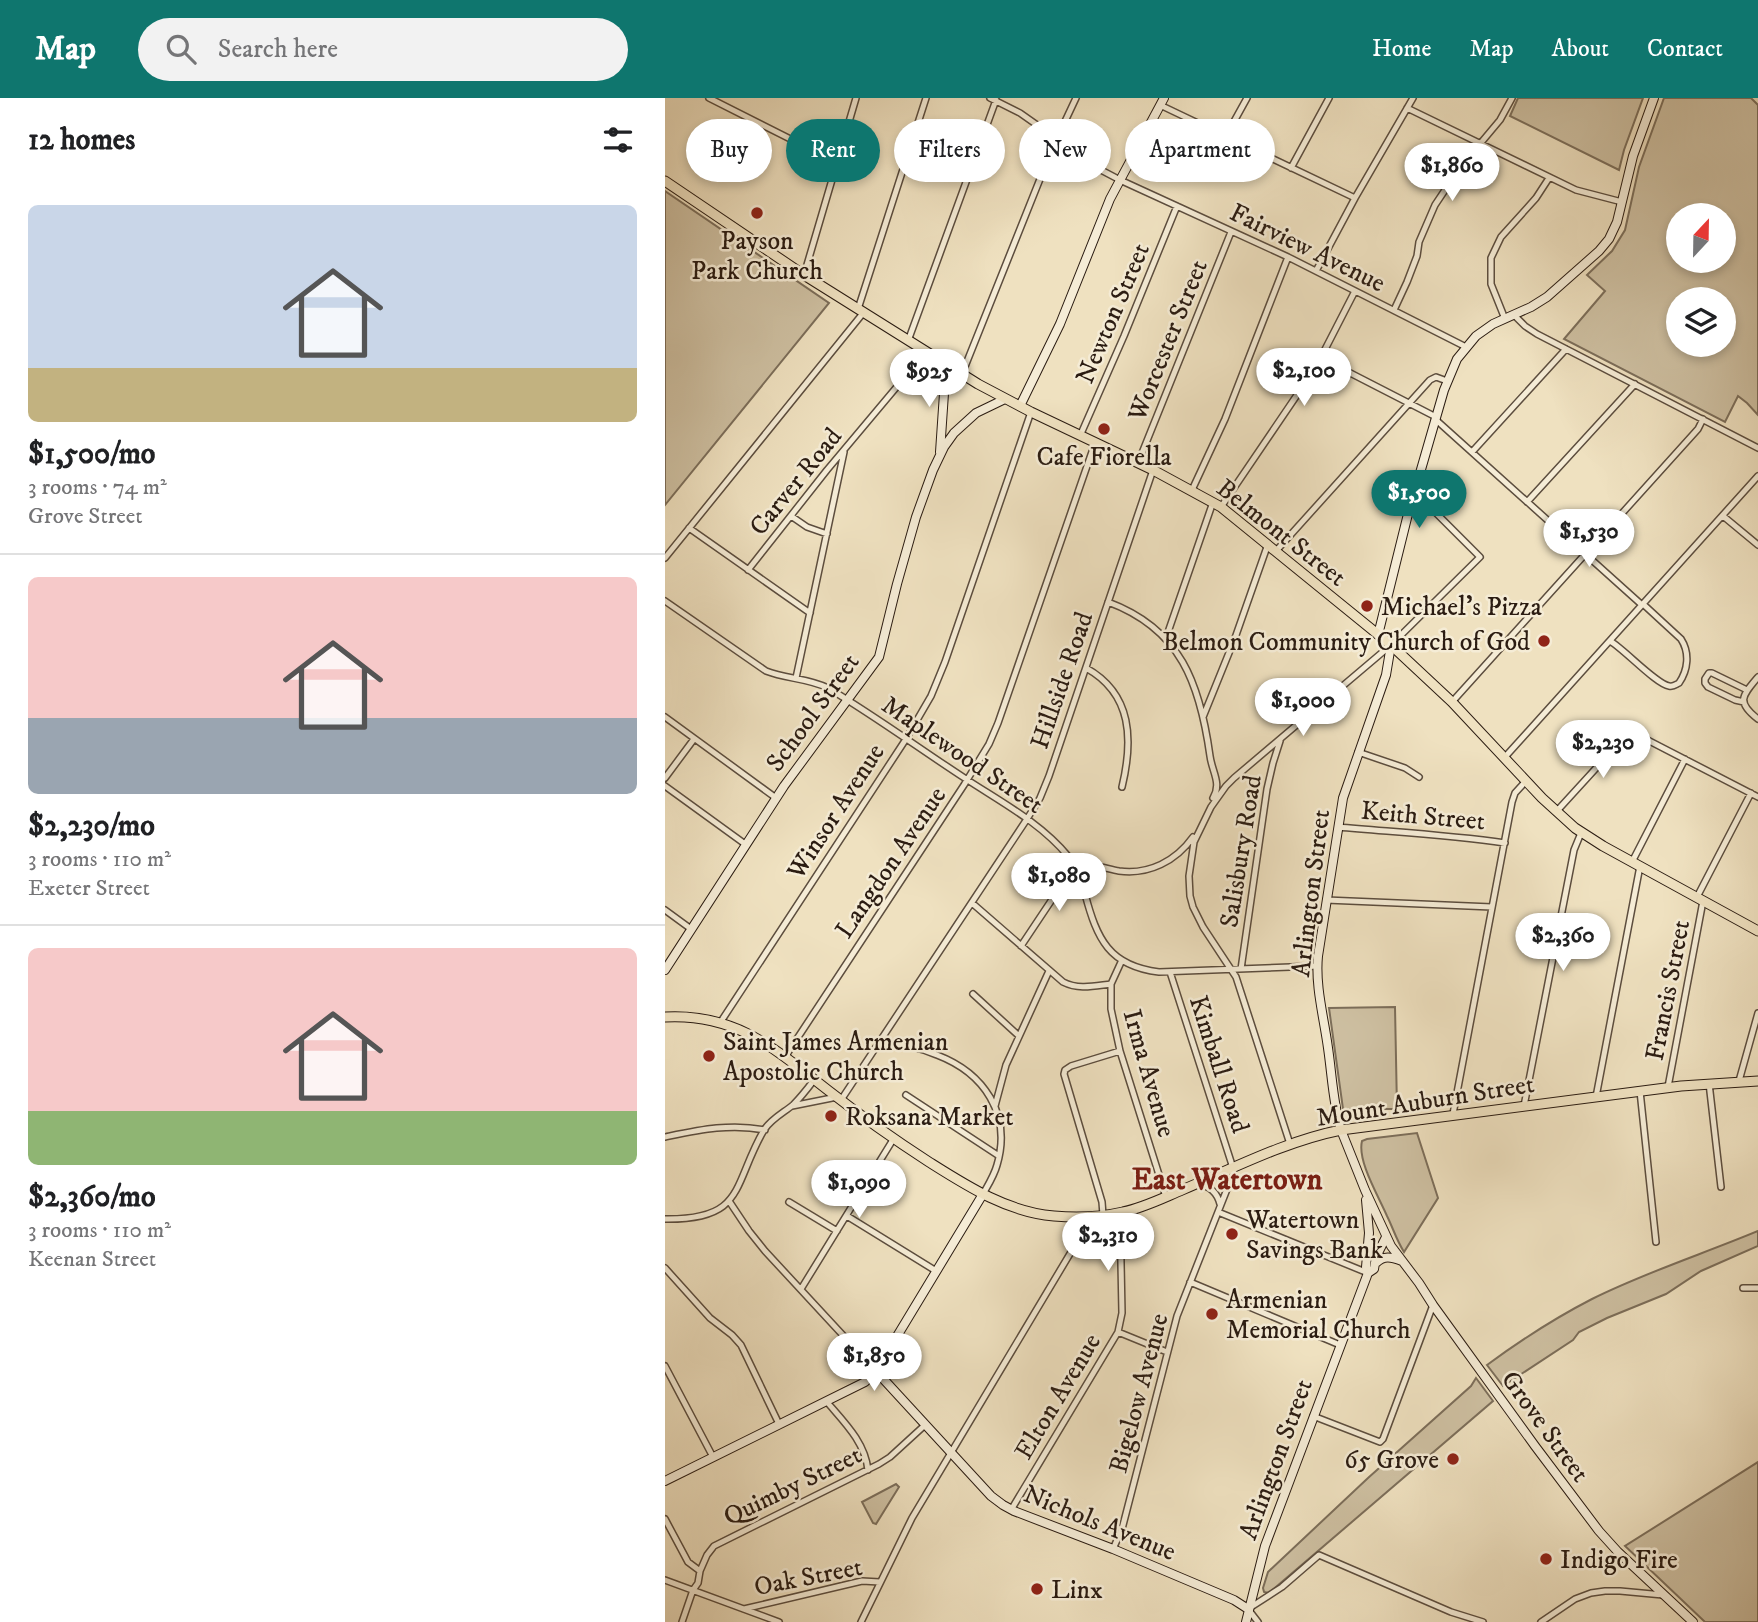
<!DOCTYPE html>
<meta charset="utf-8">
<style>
body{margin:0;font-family:"IM FELL DW Pica",serif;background:#f2f2f2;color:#202124;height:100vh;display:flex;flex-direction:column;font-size:26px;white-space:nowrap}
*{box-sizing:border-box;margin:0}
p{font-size:23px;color:#757577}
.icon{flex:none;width:38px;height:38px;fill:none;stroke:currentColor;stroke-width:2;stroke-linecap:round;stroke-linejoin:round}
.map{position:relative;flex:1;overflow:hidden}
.panel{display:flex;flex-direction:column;background:#fff;width:665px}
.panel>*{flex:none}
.top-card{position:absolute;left:21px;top:21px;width:665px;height:63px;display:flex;gap:14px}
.needle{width:46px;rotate:22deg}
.tools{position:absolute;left:1001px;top:105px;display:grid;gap:14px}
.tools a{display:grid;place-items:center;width:70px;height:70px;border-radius:50%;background:#fff;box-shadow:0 4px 10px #0003;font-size:35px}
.price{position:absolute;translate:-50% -60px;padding:0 16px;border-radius:24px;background:#fff;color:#222;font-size:23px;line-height:46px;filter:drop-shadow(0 2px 4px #0008)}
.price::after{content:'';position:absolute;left:50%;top:42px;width:21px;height:16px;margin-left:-10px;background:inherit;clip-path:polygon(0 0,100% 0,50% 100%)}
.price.on{background:#0f766e;color:#fff}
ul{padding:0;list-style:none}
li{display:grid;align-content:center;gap:14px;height:371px;padding:0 28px}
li+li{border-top:2px solid #e0e0e0}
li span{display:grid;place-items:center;height:217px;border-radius:10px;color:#555}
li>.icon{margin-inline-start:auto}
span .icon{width:126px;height:126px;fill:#fffc;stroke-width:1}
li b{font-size:30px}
h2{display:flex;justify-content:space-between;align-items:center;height:84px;padding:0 28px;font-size:30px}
.tag{padding:0 24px;border-radius:32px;background:#fff;box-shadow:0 4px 10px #0003;font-size:24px;line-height:63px}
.tag.on{background:#0f766e;color:#fff}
header{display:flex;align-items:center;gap:42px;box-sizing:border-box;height:98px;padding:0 35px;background:#0f766e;color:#fff}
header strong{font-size:33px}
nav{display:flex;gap:38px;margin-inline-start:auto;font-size:24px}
.search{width:490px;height:63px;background:#f2f2f2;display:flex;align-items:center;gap:18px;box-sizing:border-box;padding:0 24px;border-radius:38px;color:#757577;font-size:26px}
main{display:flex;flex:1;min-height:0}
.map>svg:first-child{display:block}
.green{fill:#cec0a2;stroke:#7c6e5a;stroke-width:2;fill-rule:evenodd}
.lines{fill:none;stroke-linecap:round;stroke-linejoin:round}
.street-casing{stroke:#5c4d3e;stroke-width:8}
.secondary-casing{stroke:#2b1c12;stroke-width:10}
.primary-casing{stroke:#2b1c12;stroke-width:11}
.street{stroke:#f5ecd6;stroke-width:5}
.secondary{stroke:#f5ecd6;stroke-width:8}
.primary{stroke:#efe1c0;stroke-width:9}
.poi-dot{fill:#8f2418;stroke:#f5ecd6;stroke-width:2.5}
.labels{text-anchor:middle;stroke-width:5;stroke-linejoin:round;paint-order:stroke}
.poi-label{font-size:26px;fill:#2b1c12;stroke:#f5ecd6;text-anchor:start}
.street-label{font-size:26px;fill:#2b1c12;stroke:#f5ecd6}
.quarter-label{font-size:30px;font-weight:bold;fill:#7a1f14;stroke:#f5ecd6}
</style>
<header>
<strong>Map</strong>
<div class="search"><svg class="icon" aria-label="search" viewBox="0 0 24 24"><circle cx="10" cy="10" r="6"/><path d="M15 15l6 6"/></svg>Search here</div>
<nav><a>Home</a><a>Map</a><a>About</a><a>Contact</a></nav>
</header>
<main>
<section class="panel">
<h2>12 homes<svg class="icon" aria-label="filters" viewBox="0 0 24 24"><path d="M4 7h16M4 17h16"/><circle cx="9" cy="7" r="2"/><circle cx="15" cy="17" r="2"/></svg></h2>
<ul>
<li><span style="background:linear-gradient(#c9d6e8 75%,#c2b280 0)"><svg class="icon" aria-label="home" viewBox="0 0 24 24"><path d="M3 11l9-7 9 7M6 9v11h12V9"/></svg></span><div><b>$1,500/mo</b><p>3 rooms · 74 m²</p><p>Grove Street</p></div></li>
<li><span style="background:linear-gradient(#f6c9c9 65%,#9aa5b1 0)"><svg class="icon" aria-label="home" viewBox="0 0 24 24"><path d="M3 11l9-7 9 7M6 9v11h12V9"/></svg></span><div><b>$2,230/mo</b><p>3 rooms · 110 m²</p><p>Exeter Street</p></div></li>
<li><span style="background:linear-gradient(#f6c9c9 75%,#8fb573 0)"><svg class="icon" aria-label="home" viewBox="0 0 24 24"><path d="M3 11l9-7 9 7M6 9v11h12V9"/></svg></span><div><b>$2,360/mo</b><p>3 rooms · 110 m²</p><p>Keenan Street</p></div></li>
</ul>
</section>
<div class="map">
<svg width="1093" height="1524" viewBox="0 0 1093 1524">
<rect width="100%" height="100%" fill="#efe1c0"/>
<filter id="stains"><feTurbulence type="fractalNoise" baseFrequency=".00286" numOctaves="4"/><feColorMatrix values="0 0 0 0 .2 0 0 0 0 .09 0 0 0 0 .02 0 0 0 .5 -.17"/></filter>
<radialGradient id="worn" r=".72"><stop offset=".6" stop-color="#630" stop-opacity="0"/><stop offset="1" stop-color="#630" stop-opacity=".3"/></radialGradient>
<!-- green -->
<path class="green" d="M853 0H978L959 52 954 72 845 18Z
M999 0H1086L1093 7V317L1082 305 1073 298 1060 324 899 241 940 193 922 177 947 153 960 132 974 69ZM1013 117H1059V163H1013ZM1013 201H1059V247H1013Z
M0 93 164 205 0 407Z
M730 909 732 1011H678L664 910Z
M752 1035 773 1100 739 1154C731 1141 728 1130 722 1118 714 1099 692 1063 697 1043L702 1041Z
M1093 1133V1148L1036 1173 1001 1196 942 1220 914 1234 908 1242 838 1288 822 1267C856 1242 890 1220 927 1201 981 1174 1038 1156 1093 1133Z
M811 1280 828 1303 604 1495 599 1494 598 1490 603 1474 703 1380 806 1288Z
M1093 1364V1524H1040L960 1448Z
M231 1386 234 1389 211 1426 208 1425 197 1404Z"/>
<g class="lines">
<defs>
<path id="street" d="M44 0 173 65
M325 0 355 15 436 72 455 82 623 159 801 249
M495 7 690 100
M742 10 911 92 957 104
M561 38 582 0
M626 70 664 0
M651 173 690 100 748 0
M139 177 191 0
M193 211 261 0
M729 212 742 184 752 158 754 144 770 107 794 71 835 22 847 0
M849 217 860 228 872 236 1093 350
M840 221 826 186V160L836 139 871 100 884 80
M243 243 331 2
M656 260 771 319
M297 276 387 51 411 0
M770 321 977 507
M415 338 459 238 512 108
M807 354 901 251
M473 365 566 134
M527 392 560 321 623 159
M862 404 970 286
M556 409 651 269 690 193
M126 418 142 429 162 436
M1058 418 1093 447
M24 430 145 515
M611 453 765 282 771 279 782 283
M0 460 199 214
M83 472 162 372 261 254
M0 503 101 573C121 581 143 580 163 590 210 618 255 651 301 681 336 704 376 725 403 758 412 769 416 783 420 796 432 841 444 868 494 874L652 868
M443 504C516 531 535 586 545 658 547 674 557 685 548 700
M501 540 548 404
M945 543C959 551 991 586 1004 588 1009 589 1010 587 1014 585 1023 572 1025 555 1016 541L978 506
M421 570C468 596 468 643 457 689
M1093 579C1077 598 1071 604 1093 621
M131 580 179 354
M787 604 1033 331 1038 321
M1079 604 1070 602 1043 589 1040 585V581L1044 575H1047L1082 592
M0 619 111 700
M538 619 570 540 603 446
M693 654 740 670 754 679
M840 659 1093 378
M0 680 29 641
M0 688 80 746
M891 714 965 633 1093 699
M673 729C728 734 784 737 840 745
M967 764 1020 661
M1032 799 1086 695
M661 802 827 809
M307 805 398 884C414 892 429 888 446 886
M0 812 26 831
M356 848 410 767C426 765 439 770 454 773 484 777 511 763 528 739
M457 862 446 886V911L455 953 501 1099
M576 871 602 691 608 665 615 643
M308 896 354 938
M55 925 241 641 266 598 280 564 366 314
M214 945C235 945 253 949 272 957 319 975 347 1016 332 1067 329 1078 323 1087 318 1096
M120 959 299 687 324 646 333 625 430 345
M1074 983 1093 915
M1044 985 1056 1089
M1003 989 1038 803
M975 993 991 1144
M241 997 334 1058
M931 999 975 768
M176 1002 362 721 375 700 384 678 488 372
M127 1008 172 999
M330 1008 341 967 384 873
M859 1008 909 752 916 735
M788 1016 847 704 850 695 861 683
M0 1039C34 1032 65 1025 100 1032
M625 1046 571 879 538 829 528 809 525 798 524 778 529 744 546 709 561 688 569 680 726 547 815 459 764 408 748 399
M533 1086C545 1088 552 1094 555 1106
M64 1103 84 1133 100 1153 211 1273
M124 1104 172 1133
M553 1114 703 1175
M438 1117 437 1104 399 976 400 972 406 968 455 953
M182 1118 271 1173
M0 1121C81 1122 67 1087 99 1032 106 1021 118 1015 128 1007 136 999 143 990 149 982
M0 1170 45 1220 67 1237 76 1247 114 1326
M525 1184 675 1247
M1078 1190H1093
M136 1191 229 1040
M453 1234 502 1254
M0 1268 48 1359
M162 1304C179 1324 200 1344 203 1372
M648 1318 715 1344 718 1341 768 1207
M346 1412 453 1234 457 1215 455 1115
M0 1421 23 1464 35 1473
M448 1451 457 1431 512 1218 568 1076V1070L505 874
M0 1482 114 1524
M79 1511 197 1483 215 1484
M17 1524 28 1492 33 1485 35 1473 42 1457 49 1448 214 1366 225 1359 260 1327
M196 1524 247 1420 418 1134 422 1118
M593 1524 583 1511 617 1489 654 1457 786 1514 818 1524
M876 1524 910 1501 926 1495 940 1493H955L998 1497"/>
<path id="secondary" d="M355 308 395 226 445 101 499 0
M275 354 281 266
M713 537 742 420 779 292 792 261 811 238 828 226 866 209 882 199 934 153 944 141 952 124 968 58 989 0
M726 547 721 577 678 700 653 858C650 888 659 920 663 950 667 977 668 1006 676 1032L700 1092 726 1148 754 1185 768 1207 870 1348 934 1433 953 1454 1028 1524
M0 872 119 688 214 559 232 486 251 419 268 372 279 349 289 335 311 315 340 301
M701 1102 704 1135 701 1169 703 1175
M711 1165C719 1157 726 1159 737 1163
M211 1273 326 1398 338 1407 349 1413 448 1451 569 1502 583 1511
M0 1383 200 1284 211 1273 318 1096
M581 1524 600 1448 703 1175 709 1171 711 1159 721 1139"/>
<path id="primary" d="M0 83 139 177 313 286 366 314 488 372 556 409 726 547 787 604 877 700 910 730 938 748 1093 833
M0 919C72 915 111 952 164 993 196 1018 230 1042 264 1064 302 1088 342 1114 389 1118 411 1120 436 1119 458 1114 478 1110 498 1100 517 1092 569 1070 621 1043 676 1032L1016 988 1093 983"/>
</defs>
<!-- street casing -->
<use href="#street" class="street-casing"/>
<!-- secondary casing -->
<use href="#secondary" class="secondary-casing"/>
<!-- primary casing -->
<use href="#primary" class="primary-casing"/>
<!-- street -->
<use href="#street" class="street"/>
<!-- secondary -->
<use href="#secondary" class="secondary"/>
<!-- primary -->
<use href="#primary" class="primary"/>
</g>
<!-- markers -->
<g class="poi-dot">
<circle cx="92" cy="115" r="7"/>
<circle cx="439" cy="331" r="7"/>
<circle cx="702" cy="508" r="7"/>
<circle cx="879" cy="543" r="7"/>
<circle cx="44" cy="958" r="7"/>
<circle cx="166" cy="1018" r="7"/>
<circle cx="567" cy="1136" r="7"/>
<circle cx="547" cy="1216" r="7"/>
<circle cx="788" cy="1361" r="7"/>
<circle cx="881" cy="1461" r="7"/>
<circle cx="372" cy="1491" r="7"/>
</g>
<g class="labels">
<!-- poi labels -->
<g class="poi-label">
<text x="92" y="151" text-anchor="middle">Payson<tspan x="92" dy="30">Park Church</tspan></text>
<text x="439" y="367" text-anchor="middle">Cafe Fiorella</text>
<text x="716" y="517">Michael's Pizza</text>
<text x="865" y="552" text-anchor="end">Belmon Community Church of God</text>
<text x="58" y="952">Saint James Armenian<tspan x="58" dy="30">Apostolic Church</tspan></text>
<text x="180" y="1027">Roksana Market</text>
<text x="581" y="1130">Watertown<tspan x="581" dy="30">Savings Bank</tspan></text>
<text x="561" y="1210">Armenian<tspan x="561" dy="30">Memorial Church</tspan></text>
<text x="774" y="1370" text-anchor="end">65 Grove</text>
<text x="895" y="1470">Indigo Fire</text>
<text x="386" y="1500">Linx</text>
</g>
<!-- street labels -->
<g class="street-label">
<text transform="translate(643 149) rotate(26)" y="9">Fairview Avenue</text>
<text transform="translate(447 215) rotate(-67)" y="9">Newton Street</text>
<text transform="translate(502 242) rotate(-68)" y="9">Worcester Street</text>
<text transform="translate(130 383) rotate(-51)" y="9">Carver Road</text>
<text transform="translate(617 434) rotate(38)" y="9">Belmont Street</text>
<text transform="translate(396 582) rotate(-71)" y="9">Hillside Road</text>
<text transform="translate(147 614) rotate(-54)" y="9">School Street</text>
<text transform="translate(298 656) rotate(34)" y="9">Maplewood Street</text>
<text transform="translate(170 713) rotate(-57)" y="9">Winsor Avenue</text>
<text transform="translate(758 717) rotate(5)" y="9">Keith Street</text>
<text transform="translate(575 753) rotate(-81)" y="9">Salisbury Road</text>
<text transform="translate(225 764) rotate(-56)" y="9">Langdon Avenue</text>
<text transform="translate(645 795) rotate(-83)" y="9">Arlington Street</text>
<text transform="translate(1002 892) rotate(-79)" y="9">Francis Street</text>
<text transform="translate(555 966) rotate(72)" y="9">Kimball Road</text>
<text transform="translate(485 975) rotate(74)" y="9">Irma Avenue</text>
<text transform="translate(760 1002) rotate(-9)" y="9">Mount Auburn Street</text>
<text transform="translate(473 1295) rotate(-75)" y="9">Bigelow Avenue</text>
<text transform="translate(392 1298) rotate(-59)" y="9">Elton Avenue</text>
<text transform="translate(881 1328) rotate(54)" y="9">Grove Street</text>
<text transform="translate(610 1361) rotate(-70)" y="9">Arlington Street</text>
<text transform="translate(127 1387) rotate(-26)" y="9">Quimby Street</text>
<text transform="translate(435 1424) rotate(22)" y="9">Nichols Avenue</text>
<text transform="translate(143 1478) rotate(-11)" y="9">Oak Street</text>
</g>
<!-- quarter labels -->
<g class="quarter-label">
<text x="562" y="1091">East Watertown</text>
</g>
</g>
<rect width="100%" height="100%" filter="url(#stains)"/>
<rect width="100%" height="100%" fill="url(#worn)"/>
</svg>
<div class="tools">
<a><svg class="needle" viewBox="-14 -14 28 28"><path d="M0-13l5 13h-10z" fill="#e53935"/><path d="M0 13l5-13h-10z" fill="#757577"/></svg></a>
<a><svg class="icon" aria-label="layers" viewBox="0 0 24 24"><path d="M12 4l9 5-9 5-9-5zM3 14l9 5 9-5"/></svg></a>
</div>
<b class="price" style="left:787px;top:105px">$1,860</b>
<b class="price" style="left:639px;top:310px">$2,100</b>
<b class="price" style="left:264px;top:311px">$925</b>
<b class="price on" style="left:754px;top:432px">$1,500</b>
<b class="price" style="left:924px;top:471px">$1,530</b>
<b class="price" style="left:638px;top:640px">$1,000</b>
<b class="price" style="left:938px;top:682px">$2,230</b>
<b class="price" style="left:394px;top:815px">$1,080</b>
<b class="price" style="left:898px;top:875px">$2,360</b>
<b class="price" style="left:194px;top:1122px">$1,090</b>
<b class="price" style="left:443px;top:1175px">$2,310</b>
<b class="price" style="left:209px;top:1295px">$1,850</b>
<div class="top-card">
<a class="tag">Buy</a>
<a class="tag on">Rent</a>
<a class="tag">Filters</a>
<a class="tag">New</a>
<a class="tag">Apartment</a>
</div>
</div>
</main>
